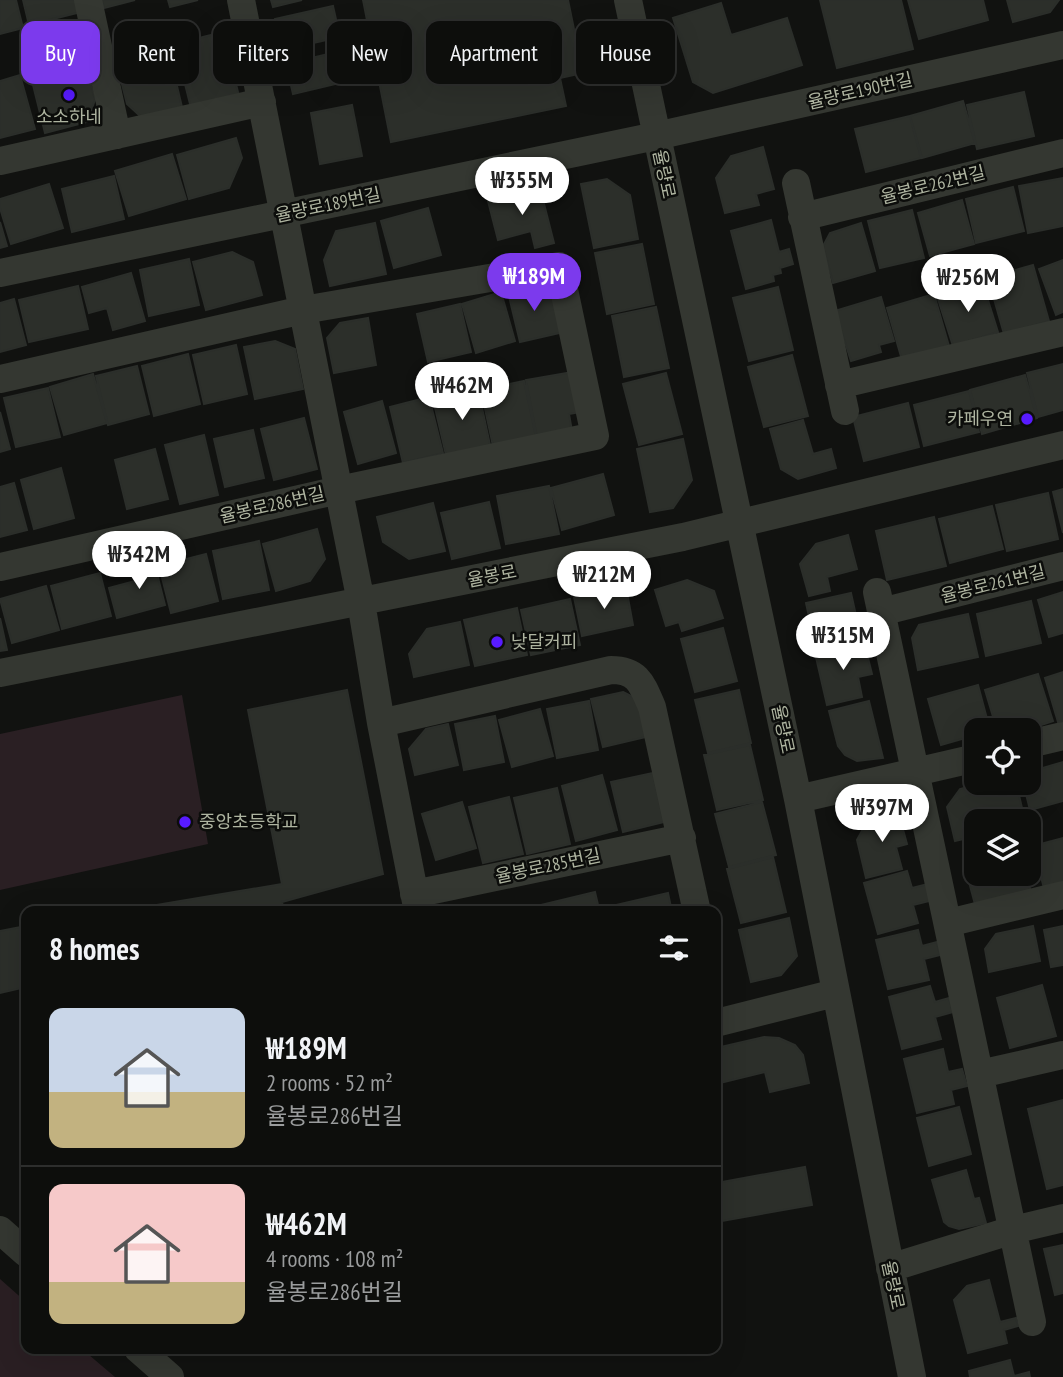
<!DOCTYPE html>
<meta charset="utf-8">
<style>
body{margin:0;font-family:"PT Sans Narrow","Noto Sans KR",sans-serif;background:#1b1c1a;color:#f1f3f6;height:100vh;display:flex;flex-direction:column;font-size:26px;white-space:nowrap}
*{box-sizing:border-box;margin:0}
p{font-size:23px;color:#9a9c9d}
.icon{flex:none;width:38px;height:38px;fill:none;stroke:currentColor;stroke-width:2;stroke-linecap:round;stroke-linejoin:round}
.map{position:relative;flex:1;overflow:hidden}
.sheet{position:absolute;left:21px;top:906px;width:700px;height:448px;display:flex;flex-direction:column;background:#0d0e0c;border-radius:14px;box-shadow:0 7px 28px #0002,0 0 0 2px #2d2e2d}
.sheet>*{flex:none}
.guide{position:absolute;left:21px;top:21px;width:700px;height:63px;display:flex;gap:14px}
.tools{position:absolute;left:964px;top:718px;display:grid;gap:14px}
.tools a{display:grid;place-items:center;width:77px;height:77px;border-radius:14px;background:#0d0e0c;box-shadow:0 7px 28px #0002,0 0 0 2px #2d2e2d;font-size:35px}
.price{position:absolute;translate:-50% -60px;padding:0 16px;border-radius:24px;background:#fff;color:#222;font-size:23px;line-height:46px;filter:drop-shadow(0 2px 4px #0008)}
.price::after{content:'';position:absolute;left:50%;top:42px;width:21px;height:16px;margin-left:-10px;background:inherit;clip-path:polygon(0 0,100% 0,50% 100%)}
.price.active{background:#7c3aed;color:#fff}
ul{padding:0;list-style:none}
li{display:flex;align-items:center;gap:21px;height:175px;padding:0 28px}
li+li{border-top:2px solid #2d2e2d}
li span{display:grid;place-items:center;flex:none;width:196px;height:140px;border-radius:14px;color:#555}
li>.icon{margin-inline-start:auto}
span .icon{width:84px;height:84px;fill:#fffc;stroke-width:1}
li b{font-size:30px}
h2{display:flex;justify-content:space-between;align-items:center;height:84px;padding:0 28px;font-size:30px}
.tag{padding:0 24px;border-radius:14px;background:#0d0e0c;box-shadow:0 7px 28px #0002,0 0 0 2px #2d2e2d;font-size:24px;line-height:63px}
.tag.active{background:#7c3aed;color:#fff}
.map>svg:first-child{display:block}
.green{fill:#2a1f23}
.building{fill:#2c2f2a;stroke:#2b2e2a;stroke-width:2}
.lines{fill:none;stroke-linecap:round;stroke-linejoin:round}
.minor{stroke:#343731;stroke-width:28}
.poi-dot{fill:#581bff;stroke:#0c0d0b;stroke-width:2.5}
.labels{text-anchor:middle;stroke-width:5;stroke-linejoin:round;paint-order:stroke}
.street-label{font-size:18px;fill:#aeb4a0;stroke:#0c0d0b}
.poi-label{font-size:18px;fill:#aeb4a0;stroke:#0c0d0b;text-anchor:start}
</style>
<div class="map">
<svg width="1063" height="1377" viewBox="0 0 1063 1377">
<rect width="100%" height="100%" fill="#111210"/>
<!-- green -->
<path class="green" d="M182 695 208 844 0 890V734Z
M0 1279 26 1302V1349H82L115 1377H0Z"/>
<!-- building -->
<path class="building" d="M0 0H16L23 28 0 34Z
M23 0H78L81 12 29 25Z
M102 0H135L104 8Z
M168 0H198L170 7Z
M271 0H302L273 7Z
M363 0H568L583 73 560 78 566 106 391 142Z
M820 0H901L913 49 837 68Z
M908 0H983L988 20 919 39Z
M1007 0H1059L1050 12 1013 22Z
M721 3 731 35 787 18 802 65 713 93 693 82 673 18Z
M333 6 340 37 282 50 275 19Z
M223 32 239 96 191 108 175 44Z
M167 44 182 107 141 117 127 104 115 57Z
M341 51 348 81 293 94 286 64Z
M83 54 95 100 87 122 45 133 29 69Z
M20 75 35 129 0 138V81Z
M1024 92 1034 136 977 149 967 105Z
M963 101 975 143 922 158 910 116Z
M352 105 362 156 320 164 311 113Z
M910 116 921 158 866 172 855 129Z
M236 138 242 158 229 188 189 199 177 155Z
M763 147 774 189 756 194 759 205 725 213 716 178 731 156Z
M172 154 186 199 129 216 115 171Z
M114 176 124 219 72 232 62 189Z
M1063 178V226L1028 233 1019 186Z
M607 179 630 195 638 239 594 248 581 184Z
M49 184 63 228 11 244 0 208V199Z
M1013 187 1024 231 976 243 966 199Z
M540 188 554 243 535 248 531 231 498 240 488 201Z
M962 200 974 244 930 256 918 213Z
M428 208 441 255 394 268 381 221Z
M912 210 924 258 880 268 868 221Z
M771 220 779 252 789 249 793 264 780 268 781 273 773 275 774 281 746 289 731 231Z
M0 222 7 246 0 248Z
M375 223 386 274 330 286 324 260 336 231Z
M861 223 875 271 833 283 823 246 830 233Z
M642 244 654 304 607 314 595 253Z
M232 252 253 262 262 295 206 310 193 262Z
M189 259 199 305 149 316 140 270Z
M1063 260V312L1056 315 1039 269Z
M1033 265 1049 321 1004 334 988 278Z
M131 273 145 321 113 330 107 308 89 313 82 287Z
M982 281 998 332 953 346 937 296Z
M525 284 557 301 564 332 520 342 507 288Z
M78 286 88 329 29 342 19 300Z
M778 287 793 350 749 361 733 298Z
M501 292 515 341 476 353 462 304Z
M934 294 949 346 902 360 887 308Z
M881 297 894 341 879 345 881 352 851 361 835 311Z
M14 299 26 345 0 352V303Z
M460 304 471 352 428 362 417 314Z
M656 307 669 368 624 377 612 316Z
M368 318 376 365 334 373 327 338 340 323Z
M275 341 295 349 303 389 255 399 244 347Z
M236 345 247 394 204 404 193 355Z
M188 354 200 404 154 416 142 366Z
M792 355 808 416 764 427 748 367Z
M1063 364V410L1038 417 1027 373Z
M137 366 149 414 108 425 96 376Z
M573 372 581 412 569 414 572 431 537 438 526 380Z
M666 373 682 434 639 445 623 384Z
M93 374 107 423 64 435 50 387Z
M1025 375 1037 418 982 434 970 390Z
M524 381 536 437 493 446 481 390Z
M48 388 60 437 16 447 4 398Z
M478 389 490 445 446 455 433 399Z
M969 391 979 432 924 446 914 405Z
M429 397 443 453 403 463 390 407Z
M382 401 396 453 358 464 344 412Z
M908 403 919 447 864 461 853 417Z
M0 412 10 449 0 452Z
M304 418 317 469 274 480 261 429Z
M803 420 813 454 831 449 836 468 798 479 781 469 770 429Z
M253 430 264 478 225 487 214 439Z
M204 435 218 495 180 504 165 445Z
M683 439 692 480 673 508 650 512 637 449Z
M155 449 168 499 127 509 115 460Z
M61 468 74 518 34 529 21 480Z
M603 474 614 515 562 530 551 488Z
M14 483 27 530 0 537V487Z
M549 486 559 534 506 544 497 496Z
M1063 489V533L1053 492Z
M1048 493 1058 539 1007 551 996 505Z
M489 502 500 548 452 559 441 513Z
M433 503 445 551 409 559 383 542 377 517Z
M992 506 1003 549 950 563 939 519Z
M934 517 946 566 887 580 876 531Z
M317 529 325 559 310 581 276 591 263 544Z
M848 535 857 569 827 577 830 591 809 596 800 564 816 544Z
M259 541 269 590 223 599 213 551Z
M206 554 218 601 171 613 159 566Z
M153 558 165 605 117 618 109 588 135 581 131 564Z
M100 573 111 616 62 629 51 586Z
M687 580 714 591 723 618 682 631 679 622 666 626 655 590Z
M46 586 59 630 12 643 0 599Z
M626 587 633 625 582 636 574 597Z
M1063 592V633L1049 637 1038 600Z
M851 593 861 638 816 649 806 603Z
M570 599 580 645 531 655 521 610Z
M1031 601 1041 643 986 656 977 614Z
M517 608 527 655 475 666 464 620Z
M968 614 978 657 918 670 912 638 919 625Z
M0 618 7 650 0 651Z
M460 622 469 665 414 677 409 654 427 629Z
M723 628 737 681 695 692 681 639Z
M864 642 872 674 858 677 862 697 827 705 815 653Z
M1063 672V721L1058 722 1045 678Z
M1038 674 1053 721 1026 730H997L985 690Z
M978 685 990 730H976V735L941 745 928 699Z
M347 690 383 874 282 902 284 912H115L282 884 248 710Z
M739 690 751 743 708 753 695 700Z
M623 692 641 701 650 736 603 747 591 699Z
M589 701 598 750 557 758 547 709Z
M869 701 883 758 857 761 845 755 838 746 829 711Z
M540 709 553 756 512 767 499 720Z
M495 716 504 762 464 770 455 724Z
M448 724 458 765 415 775 409 749 426 729Z
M750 745 763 800 717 810 704 755Z
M1063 762V801L1030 810 1023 782H1029V772Z
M653 773 664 822 623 832 611 782Z
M602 775 617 830 576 841 562 786Z
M985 782H1016L1025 821H976V836L955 841 947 807 960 789Z
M557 788 570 844 527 854 514 798Z
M509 797 523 854 483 863 469 807Z
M462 802 476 848 436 860 422 814Z
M762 802 776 855 729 867 715 814Z
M898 811 907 844 896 847 902 869 866 878 857 840 869 818Z
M1063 838V891L1046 896 1033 846Z
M976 856V873H1026L1031 892 976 908 963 860Z
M773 857 786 912 741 923 727 869Z
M907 871 912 888 928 884 933 900 913 905 918 923 878 934 864 883Z
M595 892 599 909 668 893 672 912H512Z
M789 918 797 956 781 975 751 982 739 930Z
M26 926V987L0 993V931Z
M1033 926 1040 961 989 972 985 949 996 934Z
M1063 926V965L1051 967 1044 930Z
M918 930 922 946 937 942 940 955 924 959 929 980 888 989 876 940Z
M1042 985 1056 1036 1010 1048 997 998Z
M930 986 935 1002 949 998 953 1012 935 1017 941 1039 902 1049 889 997Z
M764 1037 779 1038 795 1045 803 1055 809 1083 770 1092 765 1072 716 1084V1048Z
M943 1049 948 1072 962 1069 967 1086 951 1090 954 1104 917 1113 904 1059Z
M1063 1100V1185L1047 1189 1028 1109Z
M959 1107 971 1154 929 1166 917 1118Z
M805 1167 812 1205 716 1222V1183Z
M966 1170 974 1199 979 1198 986 1223 959 1229 949 1226 944 1222 932 1180Z
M1063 1245V1293L1055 1295 1044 1249Z
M989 1280 1000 1322 1016 1318 1018 1326 1004 1330 1007 1343 968 1353 954 1300 967 1286Z
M1010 1360 1014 1376 1029 1372 1030 1377H970L969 1371Z"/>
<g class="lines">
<!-- minor -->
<path class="minor" d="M88 0 117 135
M241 0 361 602 381 723 418 912
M628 0 798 799 912 1377
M0 161 262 102
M796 183 845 411
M802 217 1063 153
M0 273 656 136 1063 45
M0 379 303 310 559 266 595 436 339 490 0 567
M839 385 1063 332
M877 592 1032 1322
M881 612 1063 566
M0 673 683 537 1063 445
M381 723 611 670C638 670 642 684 652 707L697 912
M1029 744 1063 736
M798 799 976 758
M414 894 682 838
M948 923 1063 895
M716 1023 835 993
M980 1074 1063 1055
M0 1230 26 1253
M890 1268 1013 1230 1063 1218
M138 1349 170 1377"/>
</g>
<!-- markers -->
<g class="poi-dot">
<circle cx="69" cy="95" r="7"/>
<circle cx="1027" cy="419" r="7"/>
<circle cx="497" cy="642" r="7"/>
<circle cx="185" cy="822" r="7"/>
</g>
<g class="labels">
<!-- street labels -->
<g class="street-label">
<text transform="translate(860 91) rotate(-13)" y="6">율량로190번길</text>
<text transform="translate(664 174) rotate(78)" y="6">율량로</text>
<text transform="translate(933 185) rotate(-14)" y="6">율봉로262번길</text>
<text transform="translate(328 205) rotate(-12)" y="6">율량로189번길</text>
<text transform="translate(272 505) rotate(-13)" y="6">율봉로286번길</text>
<text transform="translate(492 576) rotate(-11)" y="6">율봉로</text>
<text transform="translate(993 584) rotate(-14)" y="6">율봉로261번길</text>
<text transform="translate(783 729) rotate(78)" y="6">율량로</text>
<text transform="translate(548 866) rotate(-12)" y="6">율봉로285번길</text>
<text transform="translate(893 1285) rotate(78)" y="6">율량로</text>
</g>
<!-- poi labels -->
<g class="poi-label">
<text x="69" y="123" text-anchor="middle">소소하네</text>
<text x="1013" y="425" text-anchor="end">카페우연</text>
<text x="511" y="648">낮달커피</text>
<text x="199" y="828">중앙초등학교</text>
</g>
</g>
</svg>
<div class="tools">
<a><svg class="icon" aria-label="locate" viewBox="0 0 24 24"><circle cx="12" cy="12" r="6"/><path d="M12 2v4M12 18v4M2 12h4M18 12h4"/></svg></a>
<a><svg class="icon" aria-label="layers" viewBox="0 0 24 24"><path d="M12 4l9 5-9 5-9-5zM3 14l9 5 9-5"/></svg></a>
</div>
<b class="price" style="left:522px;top:217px">₩355M</b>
<b class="price active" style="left:534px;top:313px">₩189M</b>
<b class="price" style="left:968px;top:314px">₩256M</b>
<b class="price" style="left:462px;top:422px">₩462M</b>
<b class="price" style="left:139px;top:591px">₩342M</b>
<b class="price" style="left:604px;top:611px">₩212M</b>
<b class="price" style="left:843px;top:672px">₩315M</b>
<b class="price" style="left:882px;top:844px">₩397M</b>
<div class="guide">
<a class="tag active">Buy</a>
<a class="tag">Rent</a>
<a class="tag">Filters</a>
<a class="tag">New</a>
<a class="tag">Apartment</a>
<a class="tag">House</a>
</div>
<section class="sheet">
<h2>8 homes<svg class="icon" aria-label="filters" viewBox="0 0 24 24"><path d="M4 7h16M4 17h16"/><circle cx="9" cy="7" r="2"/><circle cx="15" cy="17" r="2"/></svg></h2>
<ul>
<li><span style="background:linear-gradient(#c9d6e8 60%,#c2b280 0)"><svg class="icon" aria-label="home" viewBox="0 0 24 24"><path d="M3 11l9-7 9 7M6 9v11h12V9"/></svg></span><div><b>₩189M</b><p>2 rooms · 52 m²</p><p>율봉로286번길</p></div></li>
<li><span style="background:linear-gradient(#f6c9c9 70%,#c2b280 0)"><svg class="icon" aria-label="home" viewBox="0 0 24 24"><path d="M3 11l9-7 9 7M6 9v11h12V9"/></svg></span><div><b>₩462M</b><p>4 rooms · 108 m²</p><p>율봉로286번길</p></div></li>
</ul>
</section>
</div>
